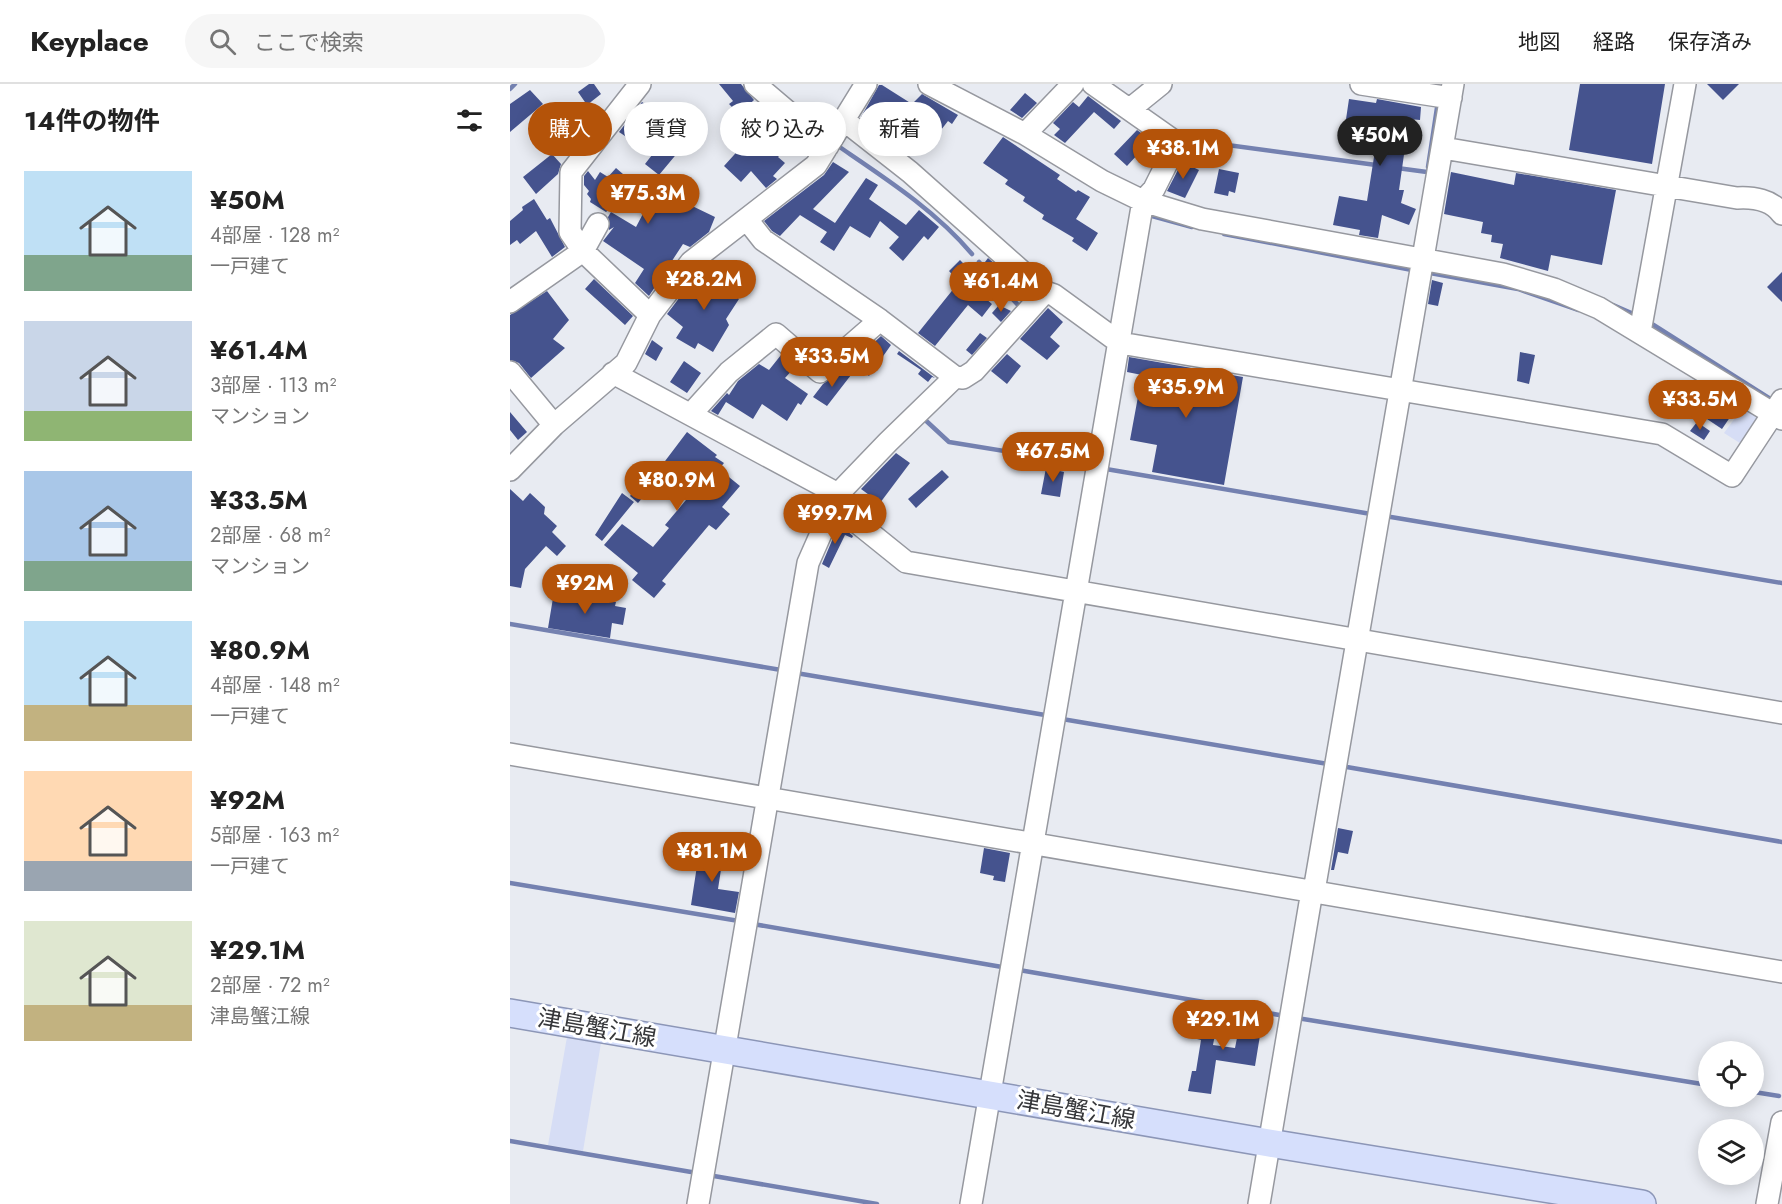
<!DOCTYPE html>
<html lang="ja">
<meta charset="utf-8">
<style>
body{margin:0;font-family:Jost,"Noto Sans JP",sans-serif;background:#f6f6f6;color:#222;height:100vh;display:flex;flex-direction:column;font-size:22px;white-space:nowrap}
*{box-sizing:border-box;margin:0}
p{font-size:20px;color:#767676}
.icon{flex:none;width:33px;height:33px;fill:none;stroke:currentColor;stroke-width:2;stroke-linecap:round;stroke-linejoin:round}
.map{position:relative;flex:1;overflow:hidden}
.drawer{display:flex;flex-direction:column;background:#fff;width:510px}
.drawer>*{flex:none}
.hud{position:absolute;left:18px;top:18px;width:570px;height:54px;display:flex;gap:12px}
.tools{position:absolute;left:1188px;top:957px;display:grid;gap:12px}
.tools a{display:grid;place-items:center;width:66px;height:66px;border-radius:50%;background:#fff;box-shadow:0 3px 15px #0003;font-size:30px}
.price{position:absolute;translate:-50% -51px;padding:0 14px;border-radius:21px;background:#b45309;color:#fff;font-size:20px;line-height:39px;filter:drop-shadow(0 2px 3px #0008)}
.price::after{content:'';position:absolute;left:50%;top:36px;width:18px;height:14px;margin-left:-9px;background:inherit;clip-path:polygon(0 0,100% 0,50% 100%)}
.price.on{background:#222;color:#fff}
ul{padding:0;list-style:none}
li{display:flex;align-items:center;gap:18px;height:150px;padding:0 24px}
li span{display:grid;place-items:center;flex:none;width:168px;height:120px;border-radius:0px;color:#555}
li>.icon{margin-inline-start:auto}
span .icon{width:72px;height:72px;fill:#fffc;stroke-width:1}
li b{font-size:26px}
h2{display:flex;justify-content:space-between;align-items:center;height:72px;padding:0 24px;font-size:26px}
.pill{padding:0 21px;border-radius:27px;background:#fff;box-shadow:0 3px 15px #0003;font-size:21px;line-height:54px}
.pill.on{background:#b45309;color:#fff}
header{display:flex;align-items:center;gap:36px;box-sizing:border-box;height:84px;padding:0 30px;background:#fff;border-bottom:2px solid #e0e0e0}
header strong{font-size:28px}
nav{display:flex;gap:33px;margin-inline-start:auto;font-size:21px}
.search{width:420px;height:54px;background:#f6f6f6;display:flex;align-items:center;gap:15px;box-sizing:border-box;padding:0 21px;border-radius:33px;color:#767676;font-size:22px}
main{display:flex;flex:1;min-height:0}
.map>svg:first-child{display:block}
.green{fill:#d6ddf5}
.water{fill:#8fa1e2;stroke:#7481b0;stroke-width:1.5}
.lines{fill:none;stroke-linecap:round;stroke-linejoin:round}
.stream{stroke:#7481b0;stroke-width:4.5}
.building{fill:#45538e}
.minor-casing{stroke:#96989f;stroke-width:24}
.major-casing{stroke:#8c96b7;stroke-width:30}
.minor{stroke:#fff;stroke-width:21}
.major{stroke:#d6dffc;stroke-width:27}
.labels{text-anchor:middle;stroke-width:6;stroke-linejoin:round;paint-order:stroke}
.street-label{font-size:24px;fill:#36373a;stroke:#fff}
</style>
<header>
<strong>Keyplace</strong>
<div class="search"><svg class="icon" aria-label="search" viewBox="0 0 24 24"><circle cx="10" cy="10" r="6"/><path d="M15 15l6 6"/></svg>ここで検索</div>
<nav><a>地図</a><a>経路</a><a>保存済み</a></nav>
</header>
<main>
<section class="drawer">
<h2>14件の物件<svg class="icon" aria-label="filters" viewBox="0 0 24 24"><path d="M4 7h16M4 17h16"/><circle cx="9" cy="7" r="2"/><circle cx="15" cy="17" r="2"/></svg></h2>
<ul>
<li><span style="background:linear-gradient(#bfe0f5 70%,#7fa58c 0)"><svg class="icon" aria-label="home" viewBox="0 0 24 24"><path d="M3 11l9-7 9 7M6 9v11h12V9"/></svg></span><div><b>¥50M</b><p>4部屋 · 128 m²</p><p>一戸建て</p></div></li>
<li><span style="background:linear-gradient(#c9d6e8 75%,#8fb573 0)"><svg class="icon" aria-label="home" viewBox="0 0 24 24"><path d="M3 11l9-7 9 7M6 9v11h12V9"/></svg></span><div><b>¥61.4M</b><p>3部屋 · 113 m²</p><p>マンション</p></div></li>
<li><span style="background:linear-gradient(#a9c7e8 75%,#7fa58c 0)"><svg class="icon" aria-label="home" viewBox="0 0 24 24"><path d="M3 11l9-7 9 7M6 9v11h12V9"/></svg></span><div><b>¥33.5M</b><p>2部屋 · 68 m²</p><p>マンション</p></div></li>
<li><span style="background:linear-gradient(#bfe0f5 70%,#c2b280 0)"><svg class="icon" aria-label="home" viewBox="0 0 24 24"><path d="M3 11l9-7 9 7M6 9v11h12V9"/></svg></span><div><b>¥80.9M</b><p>4部屋 · 148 m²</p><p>一戸建て</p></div></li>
<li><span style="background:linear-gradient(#ffd9b3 75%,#9aa5b1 0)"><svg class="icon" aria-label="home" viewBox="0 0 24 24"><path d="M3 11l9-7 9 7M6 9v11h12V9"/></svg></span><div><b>¥92M</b><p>5部屋 · 163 m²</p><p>一戸建て</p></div></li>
<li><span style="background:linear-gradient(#dfe7d0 70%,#c2b280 0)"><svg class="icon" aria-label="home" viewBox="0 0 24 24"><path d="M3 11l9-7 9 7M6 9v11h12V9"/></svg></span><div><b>¥29.1M</b><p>2部屋 · 72 m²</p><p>津島蟹江線</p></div></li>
</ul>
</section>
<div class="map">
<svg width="1272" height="1120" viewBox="0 0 1272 1120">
<rect width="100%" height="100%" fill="#e8ebf2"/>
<!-- green -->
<path class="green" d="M1200 304 1211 311 1194 333 1180 323Z
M1233 323 1251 334 1233 361 1214 349Z
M57 953 91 959 73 1067 38 1061Z"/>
<!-- water -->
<path class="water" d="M1192 299 1200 304 1184 318 1179 314Z"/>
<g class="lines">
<!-- stream -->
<path class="stream" d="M0 5 5 0
M673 55 866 81
M328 62C375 94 425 126 462 170
M918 83 928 17
M887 84 917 88
M642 132 682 143
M714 150 902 186 901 190
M469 178 488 200
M920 189 1008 205 1068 226
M494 206 510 223
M1103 221 1126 231
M1142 240 1262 316
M412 333 439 358 579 381
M596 385 861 430
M875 432 1272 499
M0 540 271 586
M286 589 535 631
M552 635 818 680
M831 682 1272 758
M0 799 229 837
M243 840 492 883
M509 886 775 932
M787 934 1198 1001
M1244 1008 1269 1012
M0 1057 187 1089
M198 1091 367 1120"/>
</g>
<!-- building -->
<path class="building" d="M79 0H84L91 10 77 21 68 8Z
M209 0H231L244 16 229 30 219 20 223 17Z
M1070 0H1155L1142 80 1059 66Z
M1197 0H1229L1213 16Z
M369 1H372L402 20 412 10 448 31 442 40 438 37 431 46 410 30 403 36 398 32 393 42 379 35 372 46 351 33Z
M20 6 33 20 0 48V20Z
M515 9 527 19 512 34 500 26Z
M578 12 611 37 604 45 584 28 555 59 544 51 550 45 543 39 563 18 569 23Z
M839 15 866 19 867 15 911 23 910 36 899 35 889 106H894L891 119 906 125 899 141 872 131 868 154 849 151 850 146 823 141 829 112 857 117 864 73 866 46 835 42Z
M132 18 141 24 121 56 109 48Z
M268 36 288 53 268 73 275 79 263 92 267 95 256 104 241 87 231 98 214 82 233 61 237 65Z
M169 42 188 57 181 66 174 61 149 91 135 80 159 49 162 51Z
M627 46 641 56 617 82 604 70Z
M493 53 550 91 547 95 566 108 568 106 580 113 566 135 588 149 577 167 562 157 564 154 532 135 534 131 513 117 515 113 495 100 498 96 473 79Z
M42 70 51 80 48 90 26 110 13 93Z
M323 78 339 88 303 125 325 139 356 94 368 101 359 115 396 141 409 126 429 143 418 156 414 152 393 177 379 164 389 153 370 137 360 154 340 142 324 167 310 158 317 148 290 131 270 152 262 147 254 137 314 91Z
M672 78 689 86 675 114 657 107Z
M106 84 142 115 147 105 205 133 199 148 180 163 173 160 139 212 125 199 134 185 93 157 104 143 99 146 98 133 101 128 126 143 136 124 116 110 96 128 80 118 81 115 77 110 79 107 74 101V92L78 87 85 96 90 88 98 93Z
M709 85 729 89 725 109 719 107 718 112 704 109Z
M941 88 1004 101 1006 89 1106 106 1092 181 1041 171 1038 187 990 174 993 160 981 158 982 151 971 149 973 138 934 130Z
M24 115 37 136 40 134 55 163 42 173 26 147 10 160 7 156 0 161V137L13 126 12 123Z
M478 174 494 188 488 195 475 178Z
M450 176 456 182 460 179 469 187 457 199 482 220 472 233 458 221 425 262 408 249 449 198 439 187Z
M189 188 213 192 210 197 213 199 211 202 229 215 216 235 219 241 203 268 188 259 185 265 166 254 173 243 157 230Z
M1272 188V218L1257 203Z
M84 195 123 232 115 241 75 205Z
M922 196 933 199 928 222 918 220Z
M37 207 59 236 43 255 55 264 21 294 9 279 0 276V231Z
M489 221 501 227 491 238 482 229Z
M538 224 553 238 540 253 550 262 537 276 510 255Z
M470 249 477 254 462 271 456 266Z
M371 252 381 261 359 292 342 279Z
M142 256 153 264 146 277 135 270Z
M389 267 425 294 422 293 418 298 408 290 411 286 387 270Z
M1010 268 1025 271 1019 300 1007 297Z
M497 270 511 282 497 300 481 287Z
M271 271 285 283 275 294 298 310 291 321 288 319 277 337 252 320 243 335 216 318 208 331 201 327 217 309 219 311 228 297 249 280 259 286Z
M619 273 733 293 714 401 642 388 647 361 620 356 632 291 617 288Z
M174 277 191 289 177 309 160 298Z
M333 285 341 291 317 322 303 313 313 300Z
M1212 313 1227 323 1212 345 1197 335Z
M0 328 17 348 8 356 0 346Z
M1187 338 1200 347 1194 356 1180 347Z
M177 348 207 371 205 373 214 379 209 385 230 402 212 423 220 430 206 446 199 441 152 497 156 500 144 514 122 496 128 489 94 461 112 440 143 463 159 444 155 441 176 416 148 395 128 419 120 412 132 397 126 392 135 381 146 389Z
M386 369 400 379 370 419 351 405Z
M536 384 554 388 550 413 531 410Z
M432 386 439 393 406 424 398 415Z
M0 405 13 417 20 409 35 423 34 430 47 442 42 448 56 462 47 472 36 462 15 485 11 504 0 502Z
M112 409 124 418 92 457 85 451Z
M329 440 343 452 342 454 335 451 319 484 312 480Z
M44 508 106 518 105 522 116 524 113 541 102 539 100 554 38 544Z
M828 744 843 747 838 770 828 768 824 786H821Z
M190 762 214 766 208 805 229 808 225 829 181 821Z
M474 764 500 769 495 798 483 796 484 792 470 789Z
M739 930 753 933 745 982 706 976 701 1010 678 1007 682 987H686L691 956 687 955 689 931 708 934 703 961 725 964 727 954 734 955Z"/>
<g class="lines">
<defs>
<path id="minor" d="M130 0 61 88 60 148 73 167 140 231
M245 0 318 62
M419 0 515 50 592 97 633 117 692 135 993 190 1044 205 1089 224 1272 335
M851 0 941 14
M620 25 651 0
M335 37 400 88 535 208 544 211 610 259 1152 350 1222 392 1272 316
M515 50 563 0
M933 64 1227 114C1243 113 1262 116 1272 130
M238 137 253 156 370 236 445 293 453 294 464 287 535 208
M0 218 73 167 88 140
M1130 248 1175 0
M0 288 44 341
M103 289 328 410
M445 293 378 358 328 410 324 420 396 478 1272 629
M181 330 219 288 266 250 310 288 370 236
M0 386 44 341 116 279 140 231 181 178 306 81 356 0
M0 670 1272 888
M804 807 943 0
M188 1120 298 479 324 420
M461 1120 633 117 644 105 667 59 583 0
M749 1120 802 807
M1257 1120 1272 1038"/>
<path id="major" d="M0 929 759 1059 1132 1120"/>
</defs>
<!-- minor casing -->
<use href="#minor" class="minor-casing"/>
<!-- major casing -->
<use href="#major" class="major-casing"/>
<!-- minor -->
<use href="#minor" class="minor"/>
<!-- major -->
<use href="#major" class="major"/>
</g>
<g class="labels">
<!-- street labels -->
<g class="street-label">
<text transform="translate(87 944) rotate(10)" y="8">津島蟹江線</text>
<text transform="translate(566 1026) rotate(10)" y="8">津島蟹江線</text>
</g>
</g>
</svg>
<div class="tools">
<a><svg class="icon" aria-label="locate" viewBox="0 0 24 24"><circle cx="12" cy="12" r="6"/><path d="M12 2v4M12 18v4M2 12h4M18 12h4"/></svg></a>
<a><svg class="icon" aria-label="layers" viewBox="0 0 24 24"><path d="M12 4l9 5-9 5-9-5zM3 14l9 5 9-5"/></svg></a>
</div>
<b class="price on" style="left:870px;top:83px">¥50M</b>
<b class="price" style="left:673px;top:96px">¥38.1M</b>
<b class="price" style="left:138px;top:141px">¥75.3M</b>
<b class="price" style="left:194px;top:227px">¥28.2M</b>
<b class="price" style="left:491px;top:229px">¥61.4M</b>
<b class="price" style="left:322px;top:304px">¥33.5M</b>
<b class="price" style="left:676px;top:335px">¥35.9M</b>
<b class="price" style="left:1190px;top:347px">¥33.5M</b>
<b class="price" style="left:543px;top:399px">¥67.5M</b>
<b class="price" style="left:167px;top:428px">¥80.9M</b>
<b class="price" style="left:325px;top:461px">¥99.7M</b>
<b class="price" style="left:75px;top:531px">¥92M</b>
<b class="price" style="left:202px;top:799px">¥81.1M</b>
<b class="price" style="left:713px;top:967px">¥29.1M</b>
<div class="hud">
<a class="pill on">購入</a>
<a class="pill">賃貸</a>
<a class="pill">絞り込み</a>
<a class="pill">新着</a>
</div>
</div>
</main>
